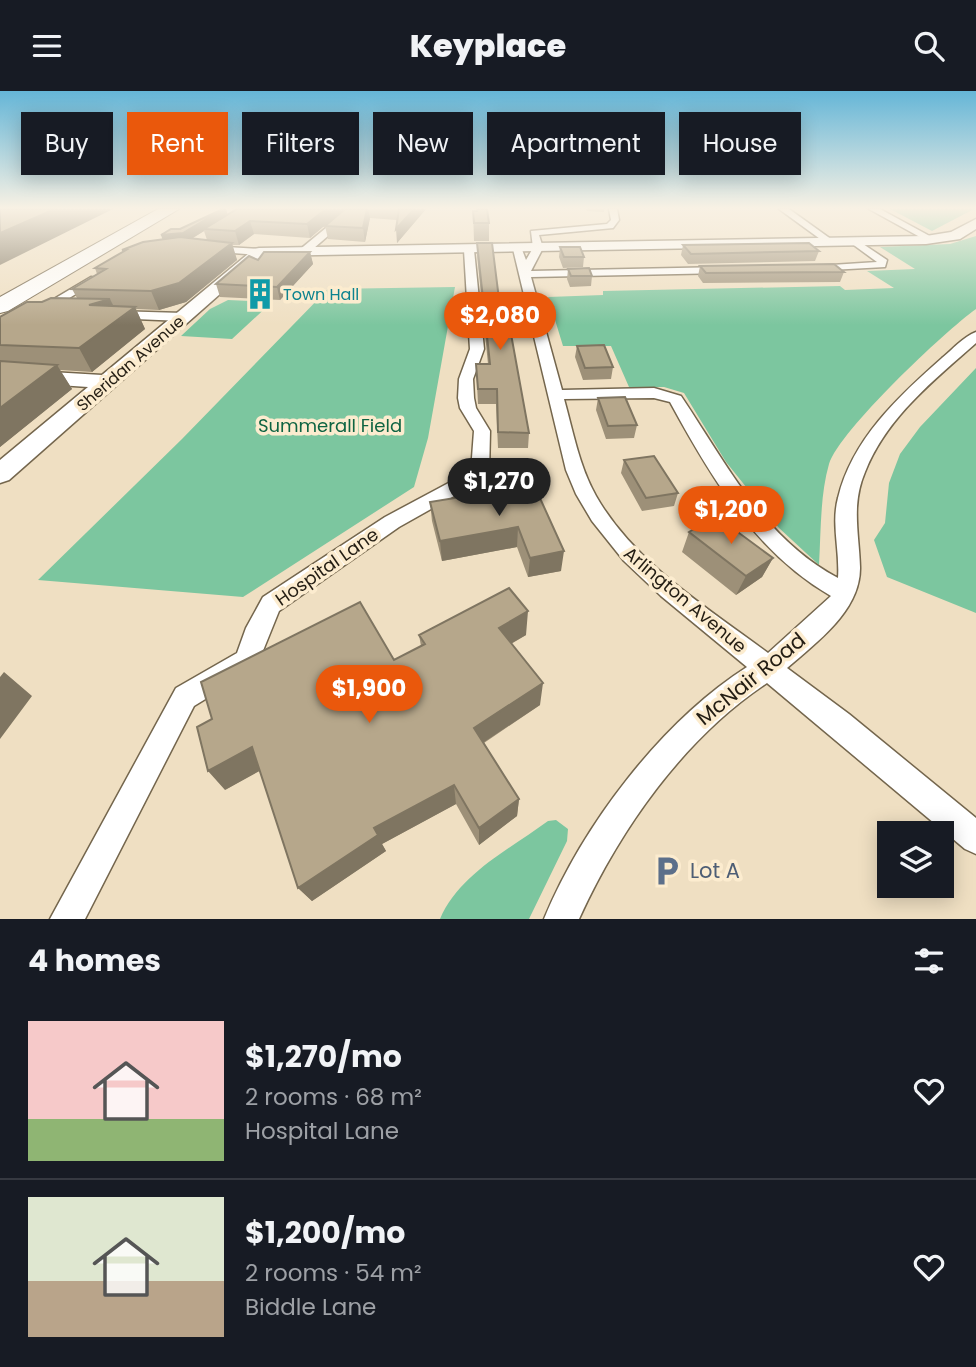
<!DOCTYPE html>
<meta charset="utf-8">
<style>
body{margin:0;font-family:Poppins,sans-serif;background:#242831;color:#f1f3f6;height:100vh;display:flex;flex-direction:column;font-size:26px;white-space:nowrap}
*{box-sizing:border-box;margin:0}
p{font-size:23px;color:#9ea1a6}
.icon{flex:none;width:38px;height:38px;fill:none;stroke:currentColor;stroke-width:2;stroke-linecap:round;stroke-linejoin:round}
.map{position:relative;height:828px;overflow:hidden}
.drawer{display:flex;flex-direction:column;background:#171b24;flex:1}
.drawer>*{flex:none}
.top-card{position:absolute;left:21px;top:21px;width:934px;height:63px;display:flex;gap:14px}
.fabs{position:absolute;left:877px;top:730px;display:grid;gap:14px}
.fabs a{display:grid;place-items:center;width:77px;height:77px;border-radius:0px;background:#171b24;box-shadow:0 4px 18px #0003;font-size:35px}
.price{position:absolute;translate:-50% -60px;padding:0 16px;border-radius:24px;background:#ea580c;color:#fff;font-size:23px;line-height:46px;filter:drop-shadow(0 2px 4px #0008)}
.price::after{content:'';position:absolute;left:50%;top:42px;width:21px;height:16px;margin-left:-10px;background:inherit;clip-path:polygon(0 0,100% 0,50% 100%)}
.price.active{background:#222;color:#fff}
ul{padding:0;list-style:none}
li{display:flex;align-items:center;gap:21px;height:175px;padding:0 28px}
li+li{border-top:2px solid #363941}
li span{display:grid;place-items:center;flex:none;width:196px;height:140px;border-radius:0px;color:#555}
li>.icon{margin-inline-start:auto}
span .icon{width:84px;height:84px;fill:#fffc;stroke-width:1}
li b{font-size:30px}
h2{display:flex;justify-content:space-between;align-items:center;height:84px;padding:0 28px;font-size:30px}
.pill{padding:0 24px;border-radius:0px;background:#171b24;box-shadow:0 4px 18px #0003;font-size:24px;line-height:63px}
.pill.active{background:#ea580c;color:#fff}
header{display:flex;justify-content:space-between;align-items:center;height:91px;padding:0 28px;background:#171b24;font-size:32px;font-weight:800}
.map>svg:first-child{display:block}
.green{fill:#7cc69f}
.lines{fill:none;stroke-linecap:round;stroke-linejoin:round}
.street-casing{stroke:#74664d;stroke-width:3}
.secondary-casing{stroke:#74664d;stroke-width:3}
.highway-casing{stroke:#74664d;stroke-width:2}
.street{fill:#fff;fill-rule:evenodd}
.secondary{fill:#fff;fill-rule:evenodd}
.highway{fill:#fff;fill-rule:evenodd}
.wall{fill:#9d9078;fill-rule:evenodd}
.shaded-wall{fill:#7f7561}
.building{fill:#b6a78b;stroke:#7f7561;stroke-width:2}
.labels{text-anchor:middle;stroke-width:7;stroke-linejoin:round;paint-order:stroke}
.far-culture-label{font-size:16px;fill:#0d838f;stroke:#fceccf;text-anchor:start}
.far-street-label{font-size:16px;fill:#231d13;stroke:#fceccf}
.park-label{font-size:18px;fill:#0e6442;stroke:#fceccf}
.street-label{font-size:18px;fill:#231d13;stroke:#fceccf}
.near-street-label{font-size:21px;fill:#231d13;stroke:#fceccf}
.near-service-label{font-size:21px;fill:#4e5e75;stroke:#fceccf;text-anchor:start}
</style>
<header><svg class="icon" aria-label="menu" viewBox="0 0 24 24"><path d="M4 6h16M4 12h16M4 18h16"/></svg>Keyplace<svg class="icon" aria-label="search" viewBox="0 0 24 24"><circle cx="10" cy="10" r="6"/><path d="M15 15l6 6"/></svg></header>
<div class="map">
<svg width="976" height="828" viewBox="0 0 976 828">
<rect width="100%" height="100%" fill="#efdfc2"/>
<!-- green -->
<path class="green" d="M890 118H974L932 140Z
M976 145V218C945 240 840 339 829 373 820 404 821 441 819 474L779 437 726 371 684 302 664 296H629L611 255H563L548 206 603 204V200L840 195 845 199 894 197 867 180 915 178 880 156 950 153Z
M455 196 428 347 414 396 243 506 38 489 182 348 328 198Z
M228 209 272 211 232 248 181 245 210 218Z
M976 277V522L887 486 874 449 885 432 889 392 900 363 920 336Z
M556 729 568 738 567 750 529 828H440C459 783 510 758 548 730Z"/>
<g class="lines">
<defs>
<path id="street" d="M349 118H359L306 164H298V160Z
M609 118H617L619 129 613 137 539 144 543 157 531 180 726 176 731 179 726 182 531 186 562 299 654 297 681 305C726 372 763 447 838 487 840 460 831 433 838 407 852 348 899 305 942 267 952 259 964 245 976 241V252C934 289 886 327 865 381 851 414 859 442 860 476 861 519 817 551 787 577L849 623 976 727V763L965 758 767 592C684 647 620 738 579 828H544C583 734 661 631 747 576L661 505 624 470 592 430 576 403 566 379 513 158 521 156 526 169 533 157 531 140 607 133 611 129ZM654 307 670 311C711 386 755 461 831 505L768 562C708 517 634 472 596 405 579 375 573 340 564 308Z
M779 118H789L835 151 827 153Z
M869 118H880L937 149 929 151Z
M854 147 887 169 885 176 812 180 811 178 816 175 877 171 851 152 849 150Z
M209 155 259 158 264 161 259 164 206 160V156Z
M469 156 474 159 484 258 473 288 474 307 476 317 490 340 489 383 486 387 399 436 279 520 256 577 194 615 85 828H50L176 597 237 562 246 537 263 506 385 426 471 380 474 340 460 317 458 307 459 288 470 258 464 159Z
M91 186 100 188 0 250V240Z
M114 220 183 222 189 226 183 230 110 227V221Z"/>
<path id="secondary" d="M976 128V138L960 148 926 153 263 165 9 389 0 392V369L88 296 0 290V278L102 284 254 158 259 157 926 145 951 141Z"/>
<path id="highway" d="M158 118H179L8 220 0 222V206Z"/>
</defs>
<!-- street casing -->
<use href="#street" class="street-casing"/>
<!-- secondary casing -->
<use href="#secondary" class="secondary-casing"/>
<!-- highway casing -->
<use href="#highway" class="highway-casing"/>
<!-- street -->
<use href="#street" class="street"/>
<!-- secondary -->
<use href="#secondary" class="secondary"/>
<!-- highway -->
<use href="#highway" class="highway"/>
</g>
<!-- wall -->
<path class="wall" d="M222 118H226L228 124 344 118 310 147 254 143 239 154H232L237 169 186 211 159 219 136 218 145 238 92 281 60 279 72 298 0 356V226L42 211 77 207 72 198 97 183 95 177 123 161 122 159 163 149 180 138ZM204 140 207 149 193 147Z
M345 118H426L397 152V129L370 127 365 151 328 148 325 135Z
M586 118H604V121L587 120Z
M473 120 489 132V150H474Z
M477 152 499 208 506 232 529 342 528 357H498L496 313H478L476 273H488L477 164Z
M683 154 819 160 815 170 688 173 681 164Z
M560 156 584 166 583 176 563 177 559 166Z
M310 161 313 173 280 209 220 206 216 193 258 169Z
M700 175 844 181 840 191 703 192 698 185Z
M568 178 592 185 591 195 570 196 567 188Z
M577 255 613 276 611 288 583 289 575 266Z
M598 307 637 334 634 347 606 348 596 319Z
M624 369 678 402 674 415 642 420 621 382Z
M534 394 561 480 528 486 517 456 442 470 432 430 430 411Z
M689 441 773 467 762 486 736 504 682 461Z
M419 544H526L511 553 540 614 484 652 519 708 517 725 479 754 456 713 382 753 386 760 312 810 298 797 260 679 225 699 394 569 421 555Z"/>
<!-- shaded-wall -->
<path class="shaded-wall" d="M55 118H113L0 174V142Z
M223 118H226L228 126 204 138V140L186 151 164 153 161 144 183 142Z
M326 118H344L310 147 307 133Z
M367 118H368L370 127 365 151 363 137Z
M414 118H426L397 152 396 138Z
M250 130 254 143 239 154 235 140Z
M232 152 237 169 186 211 159 219 151 200Z
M310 161 313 173 280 209 277 196Z
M110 208 120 228 135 216 145 238 92 281 79 257 89 214Z
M57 274 72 298 0 356V317Z
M518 436 517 456 442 470 440 450Z
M564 460 561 480 528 486 530 467Z
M773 467 762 486 736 504 746 485Z
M528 520 526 544 498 560 499 537Z
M4 581 32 605 0 648V586Z
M543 592 540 614 475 657 474 637Z
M252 656 267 676 225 699 208 680Z
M454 694 456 713 382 753 386 760 312 810 298 797 374 737Z
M519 708 517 725 479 754V737Z"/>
<!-- building -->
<path class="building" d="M0 118H55L0 142Z
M223 118 183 142 161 144 171 138H180Z
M237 118H326L307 133 250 130 235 140 204 138Z
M345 118H367L363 137 325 135Z
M399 118H414L396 138Z
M477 118H487L489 132H474L473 120H477Z
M180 146 232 152 179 192 151 200 72 198 106 178 95 177 126 159H122L143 151Z
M477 152H492L499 208H503L506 232H509L529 342 498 341 497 298H478L476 273H490Z
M809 152 819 160 691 163 683 154Z
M560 156H580L584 166H564Z
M264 161H310L277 196 216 193 249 165 258 169Z
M834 173 844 181 706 182 700 175Z
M589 177 592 185H571L568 178Z
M51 207 110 208 89 214 135 216 79 257 0 254V226L27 211H42Z
M604 254 613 276 585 277 577 255Z
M0 270 57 274 0 317Z
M625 306 637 334 608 335 598 307Z
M654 365 678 402 646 407 624 369Z
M534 394 564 460 530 467 518 436 440 450 430 411Z
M716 425 773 467 746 485 689 441Z
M509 497 528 520 499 537 543 592 474 637 519 708 479 737 454 694 374 737 378 744 298 797 252 656 208 680 197 636 212 628 201 591 360 511 394 569 425 553 419 544Z"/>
<!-- sky -->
<linearGradient id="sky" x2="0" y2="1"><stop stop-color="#65b6d7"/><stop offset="0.5" stop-color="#f8f1e4"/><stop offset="1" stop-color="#f8f1e4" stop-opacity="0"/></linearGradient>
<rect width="976" height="234" fill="url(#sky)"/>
<!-- icons -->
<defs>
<symbol id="building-bare" viewBox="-9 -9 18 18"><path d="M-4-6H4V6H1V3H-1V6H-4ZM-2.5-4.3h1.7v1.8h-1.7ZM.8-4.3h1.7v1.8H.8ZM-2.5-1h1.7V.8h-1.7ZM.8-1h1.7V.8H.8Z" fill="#0f9aa8" stroke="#fceccf" stroke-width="2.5" paint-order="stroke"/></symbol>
<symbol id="parking-bare" viewBox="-9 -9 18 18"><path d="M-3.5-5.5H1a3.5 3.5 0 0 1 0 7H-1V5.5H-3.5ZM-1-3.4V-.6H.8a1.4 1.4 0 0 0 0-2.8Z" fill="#5c6f8a" stroke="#fceccf" stroke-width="2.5" paint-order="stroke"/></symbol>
</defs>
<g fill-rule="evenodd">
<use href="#building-bare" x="238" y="181" width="44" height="44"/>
<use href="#parking-bare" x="645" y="758" width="44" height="44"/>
</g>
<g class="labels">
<!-- far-culture labels -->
<g class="far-culture-label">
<text x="283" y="209">Town Hall</text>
</g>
<!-- far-street labels -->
<g class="far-street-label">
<text transform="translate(130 272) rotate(-41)" y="6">Sheridan Avenue</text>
</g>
<!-- park labels -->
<g class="park-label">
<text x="330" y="341">Summerall Field</text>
</g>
<!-- street labels -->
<g class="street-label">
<text transform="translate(327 476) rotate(-35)" y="6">Hospital Lane</text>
<text transform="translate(685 509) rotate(40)" y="6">Arlington Avenue</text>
</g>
<!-- near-street labels -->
<g class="near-street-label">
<text transform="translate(751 588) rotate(-39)" y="7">McNair Road</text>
</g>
<!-- near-service labels -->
<g class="near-service-label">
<text x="690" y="787">Lot A</text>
</g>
</g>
</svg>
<div class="fabs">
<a><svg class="icon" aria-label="layers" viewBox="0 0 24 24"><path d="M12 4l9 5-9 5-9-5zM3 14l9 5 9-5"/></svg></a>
</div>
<b class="price" style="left:500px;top:261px">$2,080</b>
<b class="price active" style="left:499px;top:427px">$1,270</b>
<b class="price" style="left:731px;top:455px">$1,200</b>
<b class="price" style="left:369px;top:634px">$1,900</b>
<div class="top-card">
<a class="pill">Buy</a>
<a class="pill active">Rent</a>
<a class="pill">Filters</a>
<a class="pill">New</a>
<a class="pill">Apartment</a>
<a class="pill">House</a>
</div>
</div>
<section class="drawer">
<h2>4 homes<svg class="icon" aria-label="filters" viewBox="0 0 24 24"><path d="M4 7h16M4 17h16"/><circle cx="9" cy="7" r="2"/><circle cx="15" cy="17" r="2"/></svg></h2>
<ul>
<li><span style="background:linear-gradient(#f6c9c9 70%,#8fb573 0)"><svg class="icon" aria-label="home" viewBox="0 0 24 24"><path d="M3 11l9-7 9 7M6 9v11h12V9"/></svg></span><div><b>$1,270/mo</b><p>2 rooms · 68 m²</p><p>Hospital Lane</p></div><svg class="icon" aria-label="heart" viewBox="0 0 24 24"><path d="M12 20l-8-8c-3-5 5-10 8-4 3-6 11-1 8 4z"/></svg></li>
<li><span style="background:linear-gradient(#dfe7d0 60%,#b9a48a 0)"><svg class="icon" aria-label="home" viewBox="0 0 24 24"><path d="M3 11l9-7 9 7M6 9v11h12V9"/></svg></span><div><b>$1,200/mo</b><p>2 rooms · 54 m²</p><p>Biddle Lane</p></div><svg class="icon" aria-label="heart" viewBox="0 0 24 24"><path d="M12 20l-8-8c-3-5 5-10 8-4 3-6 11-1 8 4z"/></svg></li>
</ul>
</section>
